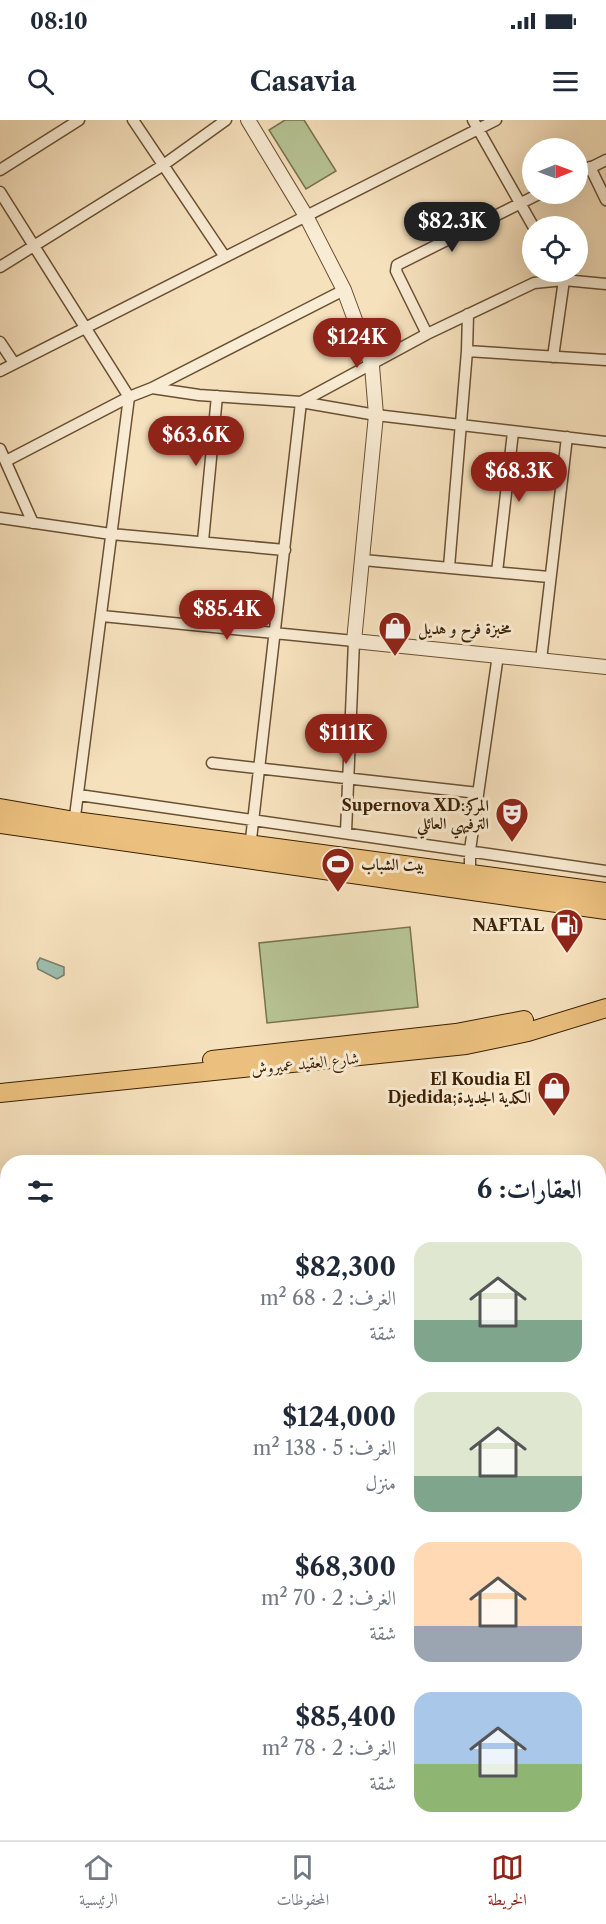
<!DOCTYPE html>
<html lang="ar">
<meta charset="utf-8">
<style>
body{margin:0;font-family:"Libre Caslon Text",Amiri,serif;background:#f2f2f3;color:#1f2937;direction:rtl;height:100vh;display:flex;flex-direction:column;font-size:22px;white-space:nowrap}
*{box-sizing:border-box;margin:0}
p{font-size:20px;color:#747a83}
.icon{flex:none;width:33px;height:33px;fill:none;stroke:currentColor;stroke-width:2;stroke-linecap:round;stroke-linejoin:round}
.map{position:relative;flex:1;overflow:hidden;direction:ltr}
.details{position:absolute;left:0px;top:1035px;width:606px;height:686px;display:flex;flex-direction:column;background:#fff;border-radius:24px 24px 0 0;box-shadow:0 6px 24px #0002;direction:rtl}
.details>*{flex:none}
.needle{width:39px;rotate:89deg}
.fabs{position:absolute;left:522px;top:18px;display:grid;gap:12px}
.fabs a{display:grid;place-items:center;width:66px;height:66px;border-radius:50%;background:#fff;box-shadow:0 6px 24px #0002;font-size:30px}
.price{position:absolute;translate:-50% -51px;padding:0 14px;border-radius:21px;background:#8f2418;color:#fff;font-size:20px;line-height:39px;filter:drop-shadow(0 2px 3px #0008)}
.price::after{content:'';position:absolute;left:50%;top:36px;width:18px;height:14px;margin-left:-9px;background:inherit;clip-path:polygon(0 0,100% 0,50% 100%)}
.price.on{background:#222;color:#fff}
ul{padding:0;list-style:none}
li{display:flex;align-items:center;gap:18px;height:150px;padding:0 24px}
li span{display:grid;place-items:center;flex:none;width:168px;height:120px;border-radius:18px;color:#555}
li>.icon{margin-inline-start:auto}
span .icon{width:72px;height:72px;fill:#fffc;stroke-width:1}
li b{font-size:26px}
h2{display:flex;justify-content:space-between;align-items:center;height:72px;padding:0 24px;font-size:26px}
.status{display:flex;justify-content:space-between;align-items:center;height:42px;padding:0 30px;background:#fff;direction:ltr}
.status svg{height:16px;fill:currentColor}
header{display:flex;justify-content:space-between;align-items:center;height:78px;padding:0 24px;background:#fff;font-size:27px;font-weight:700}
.dock{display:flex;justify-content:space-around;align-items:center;height:84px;border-top:2px solid #e0e1e3;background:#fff;font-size:16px;color:#747a83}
.dock a{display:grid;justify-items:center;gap:3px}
.dock .on{color:#8f2418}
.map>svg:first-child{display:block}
.green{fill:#b7c495;stroke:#79724c;stroke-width:1.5}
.water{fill:#9dbeaf;stroke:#767e6a;stroke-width:1.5}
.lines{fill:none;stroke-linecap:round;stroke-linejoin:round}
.river{stroke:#9dbeaf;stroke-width:20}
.minor-casing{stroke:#6a5032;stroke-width:13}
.tertiary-casing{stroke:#6a5032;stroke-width:16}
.primary-casing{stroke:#3b1f03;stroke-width:20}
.minor{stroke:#f9ecd4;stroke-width:10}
.tertiary{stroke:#f9ecd4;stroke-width:14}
.primary{stroke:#ebc07e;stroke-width:18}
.labels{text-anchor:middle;stroke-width:6;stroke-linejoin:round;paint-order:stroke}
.poi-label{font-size:16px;font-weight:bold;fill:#3b1f03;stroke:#f9ecd4;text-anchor:end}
.street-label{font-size:16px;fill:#3b1f03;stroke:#f9ecd4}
</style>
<div class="status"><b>08:10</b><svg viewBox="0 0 49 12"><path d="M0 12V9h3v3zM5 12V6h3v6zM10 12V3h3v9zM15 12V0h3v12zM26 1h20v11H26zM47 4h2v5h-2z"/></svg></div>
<header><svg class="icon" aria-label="menu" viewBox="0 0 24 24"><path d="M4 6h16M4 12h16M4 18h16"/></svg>Casavia<svg class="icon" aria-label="search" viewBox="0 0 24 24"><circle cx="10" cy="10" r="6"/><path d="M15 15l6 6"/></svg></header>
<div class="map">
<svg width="606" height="1720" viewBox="0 0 606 1720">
<rect width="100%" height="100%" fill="#f6e1bd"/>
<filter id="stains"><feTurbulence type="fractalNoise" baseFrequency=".00333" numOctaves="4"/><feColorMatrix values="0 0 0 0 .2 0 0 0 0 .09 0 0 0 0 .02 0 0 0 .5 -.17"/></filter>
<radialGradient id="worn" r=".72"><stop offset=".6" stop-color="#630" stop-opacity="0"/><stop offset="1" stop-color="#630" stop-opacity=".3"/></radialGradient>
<!-- green -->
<path class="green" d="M285 0H304L336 51 306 69 269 10Z
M410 807 418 887 267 903 259 823Z"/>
<!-- water -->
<path class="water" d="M40 838 64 847V855L57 859 38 849 37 843Z"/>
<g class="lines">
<!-- river -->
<path class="river" d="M598 1165 606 1167
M0 1242 8 1238"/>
<defs>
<path id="minor" d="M133 0 225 137
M473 0 533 106
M590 47 606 80
M0 50 79 0
M578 54 606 40
M0 72 129 277 152 268 344 170
M0 147 162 46 226 0
M468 194 467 231 606 240
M427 214 396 151 397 145 539 74
M0 222 14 243
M553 237 564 160 559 152
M0 251 496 0
M152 268 199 275 301 282 376 295 606 322
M0 329 33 403
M6 341 129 277
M0 398 111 414 285 430
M203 421 217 276
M363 440 549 457
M449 447 467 231
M497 452 513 312
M102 496 354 521 346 712
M541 540 567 317
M212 643 478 673
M79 675 606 751
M74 704 129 277
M250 728 301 282 427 214 534 163 564 160 606 164
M470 754V730L498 535"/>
<path id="tertiary" d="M248 0 306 96 344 170 372 246 376 295 354 521 606 547"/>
<path id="primary" d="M0 688 75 701 606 772
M0 704 606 790
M212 940 456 913 524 900
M0 973 466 925 528 912 606 888"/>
</defs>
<!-- minor casing -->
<use href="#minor" class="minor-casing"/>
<!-- tertiary casing -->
<use href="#tertiary" class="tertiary-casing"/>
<!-- primary casing -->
<use href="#primary" class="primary-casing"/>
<!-- minor -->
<use href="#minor" class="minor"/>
<!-- tertiary -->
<use href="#tertiary" class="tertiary"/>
<!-- primary -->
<use href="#primary" class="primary"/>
</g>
<!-- icons -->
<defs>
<symbol id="shop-pin" viewBox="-11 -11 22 30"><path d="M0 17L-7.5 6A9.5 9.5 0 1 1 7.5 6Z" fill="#8f2418" stroke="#f9ecd4"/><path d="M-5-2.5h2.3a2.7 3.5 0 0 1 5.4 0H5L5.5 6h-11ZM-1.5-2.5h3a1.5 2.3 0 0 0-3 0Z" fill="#fff"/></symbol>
<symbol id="theatre-pin" viewBox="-11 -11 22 30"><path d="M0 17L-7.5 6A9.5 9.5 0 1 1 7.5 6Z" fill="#8f2418" stroke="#f9ecd4"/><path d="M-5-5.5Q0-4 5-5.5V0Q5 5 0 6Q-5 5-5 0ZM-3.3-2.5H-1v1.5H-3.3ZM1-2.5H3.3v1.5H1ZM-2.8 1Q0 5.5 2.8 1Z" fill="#fff"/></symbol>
<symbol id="stadium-pin" viewBox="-11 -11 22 30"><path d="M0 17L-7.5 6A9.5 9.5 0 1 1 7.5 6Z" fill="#8f2418" stroke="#f9ecd4"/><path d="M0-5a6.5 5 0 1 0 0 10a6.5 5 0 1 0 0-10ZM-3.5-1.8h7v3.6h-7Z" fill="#fff"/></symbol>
<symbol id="fuel-pin" viewBox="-11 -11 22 30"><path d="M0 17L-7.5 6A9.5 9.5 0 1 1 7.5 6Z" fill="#8f2418" stroke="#f9ecd4"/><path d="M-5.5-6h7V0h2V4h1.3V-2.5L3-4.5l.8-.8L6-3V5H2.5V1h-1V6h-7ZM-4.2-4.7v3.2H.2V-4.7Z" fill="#fff"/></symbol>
</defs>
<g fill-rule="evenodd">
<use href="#shop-pin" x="376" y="489" width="38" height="52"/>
<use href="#theatre-pin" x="493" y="675" width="38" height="52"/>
<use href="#stadium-pin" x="319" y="725" width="38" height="52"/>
<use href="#fuel-pin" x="548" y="786" width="38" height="52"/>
<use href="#shop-pin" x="535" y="949" width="38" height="52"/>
</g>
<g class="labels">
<!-- poi labels -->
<g class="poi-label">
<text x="418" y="514" text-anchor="start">مخبزة فرح و هديل</text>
<text x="489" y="691">Supernova XD;المركز<tspan x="489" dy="18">الترفيهي العائلي</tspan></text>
<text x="361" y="750" text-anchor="start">بيت الشباب</text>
<text x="544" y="811">NAFTAL</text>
<text x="531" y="965">El Koudia El<tspan x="531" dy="18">Djedida;الكدية الجديدة</tspan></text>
</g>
<!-- street labels -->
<g class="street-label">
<text transform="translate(305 943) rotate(-6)" y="6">شارع العقيد عميروش</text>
</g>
</g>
<rect width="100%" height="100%" filter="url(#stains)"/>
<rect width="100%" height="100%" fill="url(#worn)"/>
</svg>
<div class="fabs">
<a><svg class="needle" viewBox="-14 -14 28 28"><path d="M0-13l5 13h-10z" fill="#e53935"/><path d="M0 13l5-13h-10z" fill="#747a83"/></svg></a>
<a><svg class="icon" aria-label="locate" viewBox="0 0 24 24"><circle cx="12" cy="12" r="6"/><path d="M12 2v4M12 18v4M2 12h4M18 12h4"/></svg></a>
</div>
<b class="price on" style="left:452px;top:133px">$82.3K</b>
<b class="price" style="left:357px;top:249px">$124K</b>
<b class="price" style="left:196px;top:347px">$63.6K</b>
<b class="price" style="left:519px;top:383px">$68.3K</b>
<b class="price" style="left:227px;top:521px">$85.4K</b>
<b class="price" style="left:346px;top:645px">$111K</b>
<section class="details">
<h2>العقارات: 6<svg class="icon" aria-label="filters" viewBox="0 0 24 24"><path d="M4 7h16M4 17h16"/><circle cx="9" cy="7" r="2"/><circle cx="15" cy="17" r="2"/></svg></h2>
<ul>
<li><span style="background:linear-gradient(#dfe7d0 65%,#7fa58c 0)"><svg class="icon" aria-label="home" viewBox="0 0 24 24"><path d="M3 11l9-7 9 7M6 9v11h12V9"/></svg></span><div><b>$82,300</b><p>الغرف: 2 · 68 m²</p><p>شقة</p></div></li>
<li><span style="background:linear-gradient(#dfe7d0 70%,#7fa58c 0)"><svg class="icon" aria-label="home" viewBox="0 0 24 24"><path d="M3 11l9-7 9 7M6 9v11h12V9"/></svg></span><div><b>$124,000</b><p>الغرف: 5 · 138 m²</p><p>منزل</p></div></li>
<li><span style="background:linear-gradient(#ffd9b3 70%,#9aa5b1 0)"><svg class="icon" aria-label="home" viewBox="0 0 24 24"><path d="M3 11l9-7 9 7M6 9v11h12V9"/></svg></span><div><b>$68,300</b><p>الغرف: 2 · 70 m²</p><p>شقة</p></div></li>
<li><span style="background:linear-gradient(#a9c7e8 60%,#8fb573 0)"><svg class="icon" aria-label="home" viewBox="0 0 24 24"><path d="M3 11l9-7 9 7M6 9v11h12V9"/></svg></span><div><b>$85,400</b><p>الغرف: 2 · 78 m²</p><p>شقة</p></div></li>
</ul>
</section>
</div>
<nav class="dock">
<a class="on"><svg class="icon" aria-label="map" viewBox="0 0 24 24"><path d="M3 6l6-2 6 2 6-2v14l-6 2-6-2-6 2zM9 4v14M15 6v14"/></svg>الخريطة</a>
<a><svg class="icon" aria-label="saved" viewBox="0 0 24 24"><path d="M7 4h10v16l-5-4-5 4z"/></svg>المحفوظات</a>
<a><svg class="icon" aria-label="home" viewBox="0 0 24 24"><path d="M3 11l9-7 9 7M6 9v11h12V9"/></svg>الرئيسية</a>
</nav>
